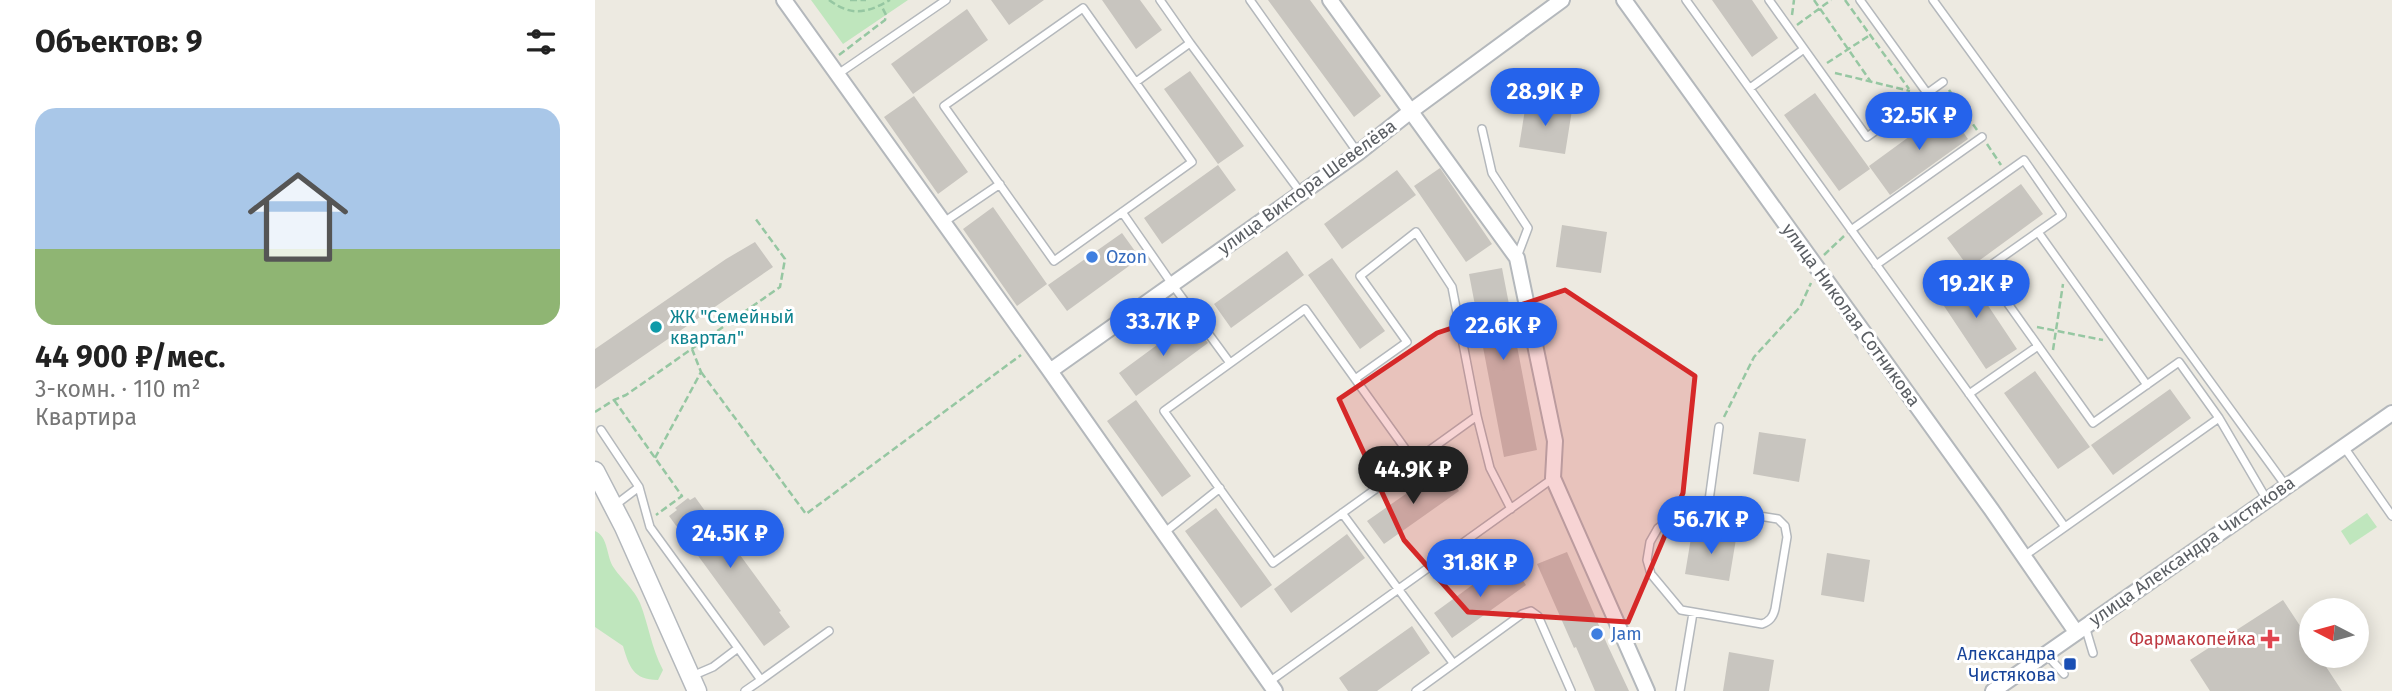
<!DOCTYPE html>
<html lang="ru">
<meta charset="utf-8">
<style>
body{margin:0;font-family:"Fira Sans",sans-serif;background:#f6f6f6;color:#222;height:100vh;display:flex;flex-direction:column;font-size:26px;white-space:nowrap}
*{box-sizing:border-box;margin:0}
p{font-size:23px;color:#767676}
.icon{flex:none;width:38px;height:38px;fill:none;stroke:currentColor;stroke-width:2;stroke-linecap:round;stroke-linejoin:round}
.map{position:relative;flex:1;overflow:hidden}
.side{display:flex;flex-direction:column;background:#fff;width:595px}
.side>*{flex:none}
.needle{width:46px;rotate:276deg}
.controls{position:absolute;left:1704px;top:598px;display:grid;gap:14px}
.controls a{display:grid;place-items:center;width:70px;height:70px;border-radius:50%;background:#fff;box-shadow:0 4px 18px #0003;font-size:35px}
.price{position:absolute;translate:-50% -60px;padding:0 16px;border-radius:24px;background:#2563eb;color:#fff;font-size:23px;line-height:46px;filter:drop-shadow(0 2px 4px #0008)}
.price::after{content:'';position:absolute;left:50%;top:42px;width:21px;height:16px;margin-left:-10px;background:inherit;clip-path:polygon(0 0,100% 0,50% 100%)}
.price.active{background:#222;color:#fff}
ul{padding:0;list-style:none}
li{display:grid;align-content:center;gap:14px;height:371px;padding:0 35px}
li+li{border-top:2px solid #e0e0e0}
li span{display:grid;place-items:center;height:217px;border-radius:21px;color:#555}
li>.icon{margin-inline-start:auto}
span .icon{width:126px;height:126px;fill:#fffc;stroke-width:1}
li b{font-size:30px}
h2{display:flex;justify-content:space-between;align-items:center;height:84px;padding:0 35px;font-size:30px}
main{display:flex;flex:1;min-height:0}
.map>svg:first-child{display:block}
.green{fill:#bfe6bd}
.building{fill:#c8c5bf}
.lines{fill:none;stroke-linecap:round;stroke-linejoin:round}
.service-casing{stroke:#b4b8bc;stroke-width:10}
.minor-casing{stroke:#b4b8bc;stroke-width:18}
.tertiary-casing{stroke:#b4b8bc;stroke-width:21}
.path{stroke:#96c7a2;stroke-width:2.5;stroke-dasharray:7 3.5;stroke-linecap:butt}
.service{stroke:#fff;stroke-width:7}
.minor{stroke:#fff;stroke-width:14}
.tertiary{stroke:#fff;stroke-width:18}
.marked{fill:#d62828;fill-opacity:0.2;stroke:#d62828;stroke-width:5;stroke-linejoin:round}
.shop-dot{fill:#3f7fe0;stroke:#fff;stroke-width:2.5}
.culture-dot{fill:#0f9aa8;stroke:#fff;stroke-width:2.5}
.health-dot{fill:#e0444e;stroke:#fff;stroke-width:2.5}
.transit-dot{fill:#1a4fb4;stroke:#fff;stroke-width:2.5}
.labels{text-anchor:middle;stroke-width:6;stroke-linejoin:round;paint-order:stroke}
.street-label{font-size:18px;fill:#5a5e63;stroke:#fff}
.shop-label{font-size:18px;fill:#366cbe;stroke:#fff;text-anchor:start}
.culture-label{font-size:18px;fill:#0d838f;stroke:#fff;text-anchor:start}
.health-label{font-size:18px;fill:#be3a42;stroke:#fff;text-anchor:end}
.transit-label{font-size:18px;fill:#164399;stroke:#fff;text-anchor:end}
</style>
<main>
<section class="side">
<h2>Объектов: 9<svg class="icon" aria-label="filters" viewBox="0 0 24 24"><path d="M4 7h16M4 17h16"/><circle cx="9" cy="7" r="2"/><circle cx="15" cy="17" r="2"/></svg></h2>
<ul>
<li><span style="background:linear-gradient(#a9c7e8 65%,#8fb573 0)"><svg class="icon" aria-label="home" viewBox="0 0 24 24"><path d="M3 11l9-7 9 7M6 9v11h12V9"/></svg></span><div><b>44 900 ₽/мес.</b><p>3-комн. · 110 m²</p><p>Квартира</p></div></li>
</ul>
</section>
<div class="map">
<svg width="1797" height="691" viewBox="0 0 1797 691">
<rect width="100%" height="100%" fill="#edeae1"/>
<!-- green -->
<path class="green" d="M216 0H313L248 44Z
M1772 513 1782 527 1755 545 1746 531Z
M0 531C14 537 11 557 19 568 27 580 39 589 45 603 54 626 56 647 68 670L63 680C38 680 34 666 28 646L0 627Z"/>
<!-- building -->
<path class="building" d="M396 0H449L414 25Z
M507 0H545L567 30 541 49Z
M673 0H715L786 96 759 117Z
M1117 0H1157L1183 38 1157 57Z
M372 9 393 40 318 94 296 64Z
M595 71 649 146 623 164 569 89Z
M1220 93 1275 169 1244 191 1189 115Z
M319 96 373 172 343 194 289 117Z
M931 103 977 110 970 154 924 147Z
M1352 109 1373 139 1295 195 1274 166Z
M623 165 641 190 567 244 549 218Z
M845 168 897 244 871 262 819 186Z
M802 170 821 195 747 249 729 224Z
M1426 184 1448 214 1374 268 1352 238Z
M398 207 452 284 422 306 368 229Z
M967 225 1012 232 1006 273 961 267Z
M527 233 545 258 472 311 453 285Z
M160 242 178 267 0 389V349L131 259Z
M692 251 709 275 636 328 619 304Z
M737 258 790 331 765 349 713 275Z
M907 268 942 450 909 457 874 274Z
M1370 271 1422 349 1391 369 1339 291Z
M596 320 613 343 541 396 524 373Z
M1440 371 1495 447 1463 469 1409 393Z
M1575 389 1596 418 1518 475 1496 445Z
M541 400 596 476 567 497 512 421Z
M1164 432 1211 439 1204 482 1158 474Z
M848 468 864 491 789 544 772 521Z
M100 497 113 515 115 514 186 611 184 612 195 627 169 646 74 516 82 510 80 508 93 498 95 500Z
M621 508 677 585 646 608 590 531Z
M1097 532 1141 539 1134 581 1090 574Z
M752 534 770 558 696 613 679 589Z
M972 552 1012 644 1034 691H1000L981 647 979 648 942 564Z
M1232 553 1275 560 1269 602 1226 595Z
M913 559 931 585 857 638 839 613Z
M1688 600 1717 644V656H1724L1747 691H1615L1595 660Z
M817 626 835 653 782 691H753L744 678Z
M1134 652 1179 660 1174 691H1128Z"/>
<g class="lines">
<defs>
<path id="service" d="M655 0 763 153
M1091 0 1470 527
M1174 0 1272 137 1348 82
M1265 0 1332 93
M1338 0 1691 486
M488 8 597 162 459 261 349 106Z
M595 43 706 193
M243 74 351 0
M541 82 595 43 565 0
M1155 88 1209 49
M887 129 897 173 933 228 922 257
M527 212 577 284 635 363
M349 222 405 184
M1256 230 1387 137
M1443 232 1552 385
M1281 265 1429 160 1467 215 1389 270 1498 423 1584 362 1624 418 1429 556
M760 379 812 342 765 276 821 232 857 287 882 416 895 468 916 509
M1374 394 1443 346
M1624 418 1672 500
M6 430 44 487
M1749 447 1797 516
M819 461 710 309 569 411 678 563 882 416
M19 506 44 487 55 527 143 648 118 667 97 676
M1101 506 1183 519 1190 526 1192 537 1180 609C1178 617 1175 621 1167 624L1086 610 1056 574 1052 560 1055 542 1063 528 1087 511Z
M1113 508 1124 427
M747 513 858 663
M570 532 625 488
M1490 626 1498 653
M143 648 166 680 234 631
M1451 654 1469 674
M674 682 957 479
M150 691 166 680
M821 691 927 614 936 611 943 616 976 691
M1085 691 1098 613"/>
<path id="minor" d="M189 0 455 371
M735 0 922 258 960 441 958 478 1052 691
M1029 0 1396 509 1481 632
M680 691 455 371 763 153 816 111 967 0
M1398 691 1797 413"/>
<path id="tertiary" d="M0 471 29 527 102 691"/>
</defs>
<!-- service casing -->
<use href="#service" class="service-casing"/>
<!-- minor casing -->
<use href="#minor" class="minor-casing"/>
<!-- tertiary casing -->
<use href="#tertiary" class="tertiary-casing"/>
<!-- path -->
<path class="path" d="M234 0C257 17 272 13 295 0
M255 0H271
M1219 0 1276 82
M1250 0 1314 89
M1197 15 1199 0
M1202 25 1236 0
M244 55 290 20 291 15 286 5
M1232 63 1275 35
M1240 73 1315 91
M1354 90 1382 130
M1392 144 1406 165
M1229 255 1249 236
M1442 327 1508 340
M1458 350 1468 284
M106 372 211 514 426 355
M19 400 87 496 61 515
M0 412 19 400 31 395 185 287 190 259 160 218
M1129 417 1159 357 1205 307 1216 283
M60 458 106 372 97 349"/>
<!-- service -->
<use href="#service" class="service"/>
<!-- minor -->
<use href="#minor" class="minor"/>
<!-- tertiary -->
<use href="#tertiary" class="tertiary"/>
</g>
<!-- marked area -->
<path class="marked" d="M970 290 1100 376 1088 493 1033 622 873 612 809 540 744 399 842 333Z"/>
<!-- markers -->
<g class="shop-dot">
<circle cx="497" cy="257" r="7"/>
<circle cx="1002" cy="634" r="7"/>
</g>
<circle class="culture-dot" cx="61" cy="327" r="7"/>
<path class="health-dot" d="M1671.5 628.5h7v7h7v7h-7v7h-7v-7h-7v-7h7z"/>
<rect class="transit-dot" x="1468" y="657" width="14" height="14" rx="3.5"/>
<g class="labels">
<!-- street labels -->
<g class="street-label">
<text transform="translate(712 187) rotate(-36)" y="6">улица Виктора Шевелёва</text>
<text transform="translate(1256 315) rotate(54)" y="6">улица Николая Сотникова</text>
<text transform="translate(1597 551) rotate(-35)" y="6">улица Александра Чистякова</text>
</g>
<!-- shop labels -->
<g class="shop-label">
<text x="511" y="263">Ozon</text>
<text x="1016" y="640">Jam</text>
</g>
<!-- culture labels -->
<g class="culture-label">
<text x="75" y="323">ЖК "Семейный<tspan x="75" dy="21">квартал"</tspan></text>
</g>
<!-- health labels -->
<g class="health-label">
<text x="1661" y="645">Фармакопейка</text>
</g>
<!-- transit labels -->
<g class="transit-label">
<text x="1461" y="660">Александра<tspan x="1461" dy="21">Чистякова</tspan></text>
</g>
</g>
</svg>
<div class="controls">
<a><svg class="needle" viewBox="-14 -14 28 28"><path d="M0-13l5 13h-10z" fill="#e53935"/><path d="M0 13l5-13h-10z" fill="#767676"/></svg></a>
</div>
<b class="price" style="left:950px;top:128px">28.9K ₽</b>
<b class="price" style="left:1324px;top:152px">32.5K ₽</b>
<b class="price" style="left:1381px;top:320px">19.2K ₽</b>
<b class="price" style="left:568px;top:358px">33.7K ₽</b>
<b class="price" style="left:908px;top:362px">22.6K ₽</b>
<b class="price active" style="left:818px;top:506px">44.9K ₽</b>
<b class="price" style="left:1116px;top:556px">56.7K ₽</b>
<b class="price" style="left:135px;top:570px">24.5K ₽</b>
<b class="price" style="left:885px;top:599px">31.8K ₽</b>
</div>
</main>
